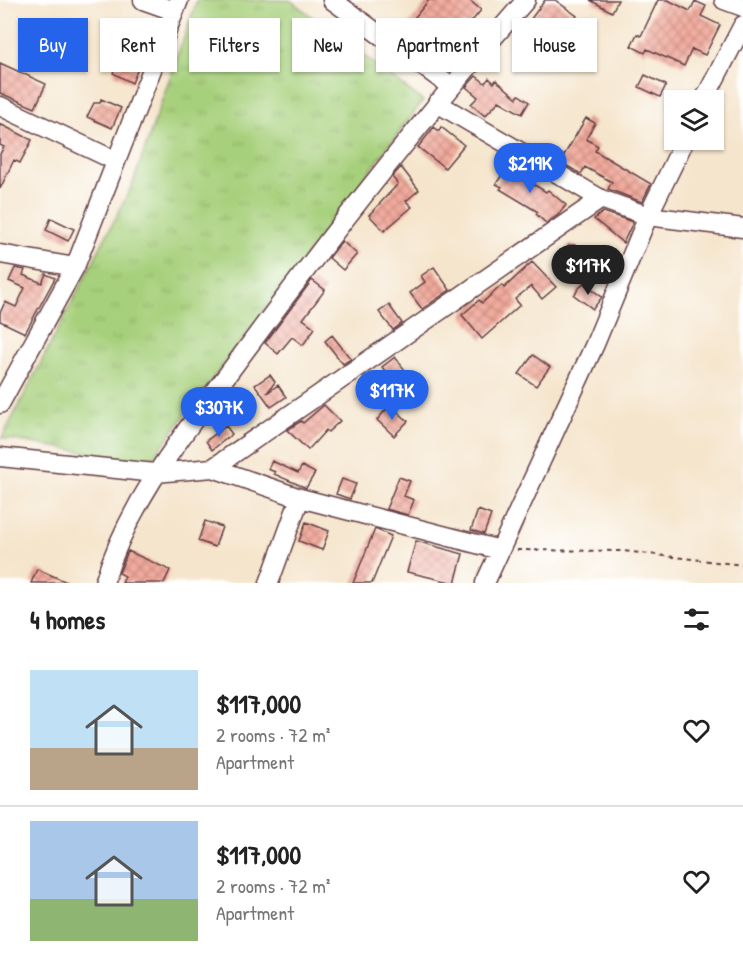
<!DOCTYPE html>
<meta charset="utf-8">
<style>
body{margin:0;font-family:"Patrick Hand",sans-serif;background:#f2f2f2;color:#222;height:100vh;display:flex;flex-direction:column;font-size:22px;white-space:nowrap}
*{box-sizing:border-box;margin:0}
p{font-size:20px;color:#767676}
.icon{flex:none;width:33px;height:33px;fill:none;stroke:currentColor;stroke-width:2;stroke-linecap:round;stroke-linejoin:round}
.map{position:relative;height:583px;overflow:hidden}
.sheet{display:flex;flex-direction:column;background:#fff;flex:1}
.sheet>*{flex:none}
.guide{position:absolute;left:18px;top:18px;width:708px;height:54px;display:flex;gap:12px}
.buttons{position:absolute;left:664px;top:90px;display:grid;gap:12px}
.buttons a{display:grid;place-items:center;width:60px;height:60px;border-radius:0px;background:#fff;box-shadow:0 2px 4px #0004;font-size:30px}
.price{position:absolute;translate:-50% -51px;padding:0 14px;border-radius:21px;background:#2563eb;color:#fff;font-size:20px;line-height:39px;filter:drop-shadow(0 2px 3px #0008)}
.price::after{content:'';position:absolute;left:50%;top:36px;width:18px;height:14px;margin-left:-9px;background:inherit;clip-path:polygon(0 0,100% 0,50% 100%)}
.price.on{background:#222;color:#fff}
ul{padding:0;list-style:none}
li{display:flex;align-items:center;gap:18px;height:150px;padding:0 30px}
li+li{border-top:2px solid #e0e0e0}
li span{display:grid;place-items:center;flex:none;width:168px;height:120px;border-radius:0px;color:#555}
li>.icon{margin-inline-start:auto}
span .icon{width:72px;height:72px;fill:#fffc;stroke-width:1}
li b{font-size:26px}
h2{display:flex;justify-content:space-between;align-items:center;height:72px;padding:0 30px;font-size:26px}
.tag{padding:0 21px;border-radius:0px;background:#fff;box-shadow:0 2px 4px #0004;font-size:21px;line-height:54px}
.tag.on{background:#2563eb;color:#fff}
.map>svg:first-child{display:block}
.grass{fill:url(#grass-tufts);stroke:#787853;stroke-width:1.5}
.building{fill:url(#building-cross-hatch)}
.lines{fill:none;stroke-linecap:round;stroke-linejoin:round}
.minor-casing{stroke:#643d43;stroke-width:21}
.path{stroke:#643d43;stroke-width:2;stroke-dasharray:4.5 4.5;stroke-linecap:butt}
.minor{stroke:#fff;stroke-width:18}
</style>
<div class="map">
<svg width="743" height="583" viewBox="0 0 743 583">
<defs>
<pattern id="grass-tufts" width="24" height="20" patternUnits="userSpaceOnUse" patternTransform="scale(1.5)"><rect width="24" height="20" fill="#a7d07b"/><path d="M3 7l-1-3M5 7V3M7 7l1-3M15 17l-1-3M17 17v-4M19 17l1-3" fill="none" stroke="#91b26a"/></pattern>
<pattern id="building-cross-hatch" width="8" height="8" patternUnits="userSpaceOnUse" patternTransform="scale(1.5)"><rect width="8" height="8" fill="#f2ab9d"/><path d="M0 0l8 8M0 8l8-8" fill="none" stroke="#c68b80"/></pattern>
</defs>
<rect width="100%" height="100%" fill="#fff"/>
<filter id="ink" filterUnits="userSpaceOnUse"><feTurbulence type="fractalNoise" baseFrequency=".0167" numOctaves="2"/><feDisplacementMap in="SourceGraphic" scale="12" xChannelSelector="R" yChannelSelector="G"/><feConvolveMatrix kernelMatrix="1 2 1 2 8 2 1 2 1" color-interpolation-filters="sRGB"/></filter>
<filter id="wash" filterUnits="userSpaceOnUse"><feTurbulence type="fractalNoise" baseFrequency=".008" numOctaves="4" result="noise"/><feDisplacementMap in="SourceGraphic" scale="24" xChannelSelector="R" yChannelSelector="G"/><feGaussianBlur stdDeviation="1.35" result="paint"/><feColorMatrix in="noise" values="0 0 0 0 0 0 0 0 0 0 0 0 0 0 0 0 0 1.4 0 .05"/><feComposite in="paint" operator="in"/></filter>
<g filter="url(#wash)">
<rect width="100%" height="100%" fill="#f5e5cc"/>
<!-- grass -->
<path class="grass" d="M197 0H290L423 101 149 463 2 438 132 186Z"/>
<g id="blocks">
<!-- building -->
<path class="building" d="M429 0H469L481 10 468 26 465 23 438 56 405 29Z
M545 0H555L577 16 559 41 553 37 535 60 516 45 534 23 530 20Z
M590 0H618L612 12Z
M658 0H668L690 11 695 1 706 6 701 16 720 25 705 55 692 49 684 66 647 49 645 53 631 46 637 34 641 36Z
M128 39 147 47 132 83 113 73Z
M0 63 46 84 35 108 0 93Z
M645 75 666 85 660 97 639 87Z
M476 76 485 83 489 78 494 83 496 80 517 98 519 95 529 102 522 114 499 101 485 116 471 104 478 97 466 87Z
M101 99 121 108 112 128 87 117 94 103H100Z
M586 118 595 123 586 139 598 146 595 151 651 184 642 202 608 189 612 182 585 167 581 174 560 162Z
M0 124 32 140 20 163 14 160 0 189V154L4 147 0 145Z
M434 127 439 131 441 127 464 145 445 168 418 147Z
M509 164 525 174 523 178 546 192 548 190 566 205 558 215 546 223 536 214 538 212 500 189 502 187 496 184Z
M401 167 419 190 406 201 412 207 384 231 369 215 398 184 392 177Z
M603 212 633 222 623 243 594 219Z
M51 218 74 229 68 241 46 230Z
M342 241 357 254 343 270 329 258Z
M569 245H575L578 250 575 257 568 255 566 250Z
M532 262 556 287 542 299 531 286 515 299 520 305 482 339 462 315 479 300 482 303 502 285 504 288Z
M434 267 450 290 422 309 410 293 425 282 421 276Z
M15 268 25 270 23 275 42 283 46 274 55 278 25 333 0 321V313L5 302 16 307 25 288 9 281Z
M312 280 325 290 303 319 315 328 303 345 292 337 278 354 265 343Z
M583 283 602 297 593 309 574 295Z
M389 305 402 323 393 330 379 312Z
M332 335 351 359 343 364 325 341Z
M533 355 550 367 536 386 519 374Z
M395 357 408 374 395 384 382 367Z
M270 375 275 382 267 393 278 385 286 397 271 407 255 385Z
M225 397 243 409 236 420 217 407Z
M324 405 340 421 328 432 326 430 308 450 287 430 301 421 303 423Z
M390 405 408 421 394 436 377 420Z
M226 426 232 434 212 450 206 441Z
M272 461 298 473 302 466 315 473 306 488 304 487 274 474 275 472 268 469Z
M399 477 410 481 404 496 414 500 408 515 386 509Z
M342 479 356 484 350 499 336 494Z
M478 510 491 515 484 534 471 530Z
M205 521 222 527 215 547 198 541Z
M306 522 329 531 322 550 299 541Z
M375 529 391 536 372 583H353Z
M416 541 463 554 455 583 407 572Z
M128 551 170 570 164 583H122L125 576 119 573Z
M37 569 69 583H31Z"/>
</g>
</g>
<g filter="url(#ink)">
<use href="#blocks" fill-opacity="0" stroke="#643d43" stroke-width="1.5"/>
<g class="lines">
<defs>
<path id="minor" d="M143 0 174 11
M332 0 450 86
M724 0 743 7
M704 100 743 25
M437 103 601 199 648 216 743 228
M0 106 116 161
M0 254 75 267
M0 404 75 267 179 0
M0 457 155 473 213 468 300 498 500 550
M213 468 601 199
M104 583C130 497 190 426 242 355 332 233 426 114 526 0
M269 583 300 498
M485 583 595 344 648 216 685 140"/>
</defs>
<!-- minor casing -->
<use href="#minor" class="minor-casing"/>
<!-- path -->
<path class="path" d="M517 550 623 551 743 565"/>
<!-- minor -->
<use href="#minor" class="minor"/>
</g>
</g>
</svg>
<div class="buttons">
<a><svg class="icon" aria-label="layers" viewBox="0 0 24 24"><path d="M12 4l9 5-9 5-9-5zM3 14l9 5 9-5"/></svg></a>
</div>
<b class="price" style="left:530px;top:194px">$219K</b>
<b class="price on" style="left:588px;top:296px">$117K</b>
<b class="price" style="left:392px;top:421px">$117K</b>
<b class="price" style="left:219px;top:438px">$307K</b>
<div class="guide">
<a class="tag on">Buy</a>
<a class="tag">Rent</a>
<a class="tag">Filters</a>
<a class="tag">New</a>
<a class="tag">Apartment</a>
<a class="tag">House</a>
</div>
</div>
<section class="sheet">
<h2>4 homes<svg class="icon" aria-label="filters" viewBox="0 0 24 24"><path d="M4 7h16M4 17h16"/><circle cx="9" cy="7" r="2"/><circle cx="15" cy="17" r="2"/></svg></h2>
<ul>
<li><span style="background:linear-gradient(#bfe0f5 65%,#b9a48a 0)"><svg class="icon" aria-label="home" viewBox="0 0 24 24"><path d="M3 11l9-7 9 7M6 9v11h12V9"/></svg></span><div><b>$117,000</b><p>2 rooms · 72 m²</p><p>Apartment</p></div><svg class="icon" aria-label="heart" viewBox="0 0 24 24"><path d="M12 20l-8-8c-3-5 5-10 8-4 3-6 11-1 8 4z"/></svg></li>
<li><span style="background:linear-gradient(#a9c7e8 65%,#8fb573 0)"><svg class="icon" aria-label="home" viewBox="0 0 24 24"><path d="M3 11l9-7 9 7M6 9v11h12V9"/></svg></span><div><b>$117,000</b><p>2 rooms · 72 m²</p><p>Apartment</p></div><svg class="icon" aria-label="heart" viewBox="0 0 24 24"><path d="M12 20l-8-8c-3-5 5-10 8-4 3-6 11-1 8 4z"/></svg></li>
</ul>
</section>
